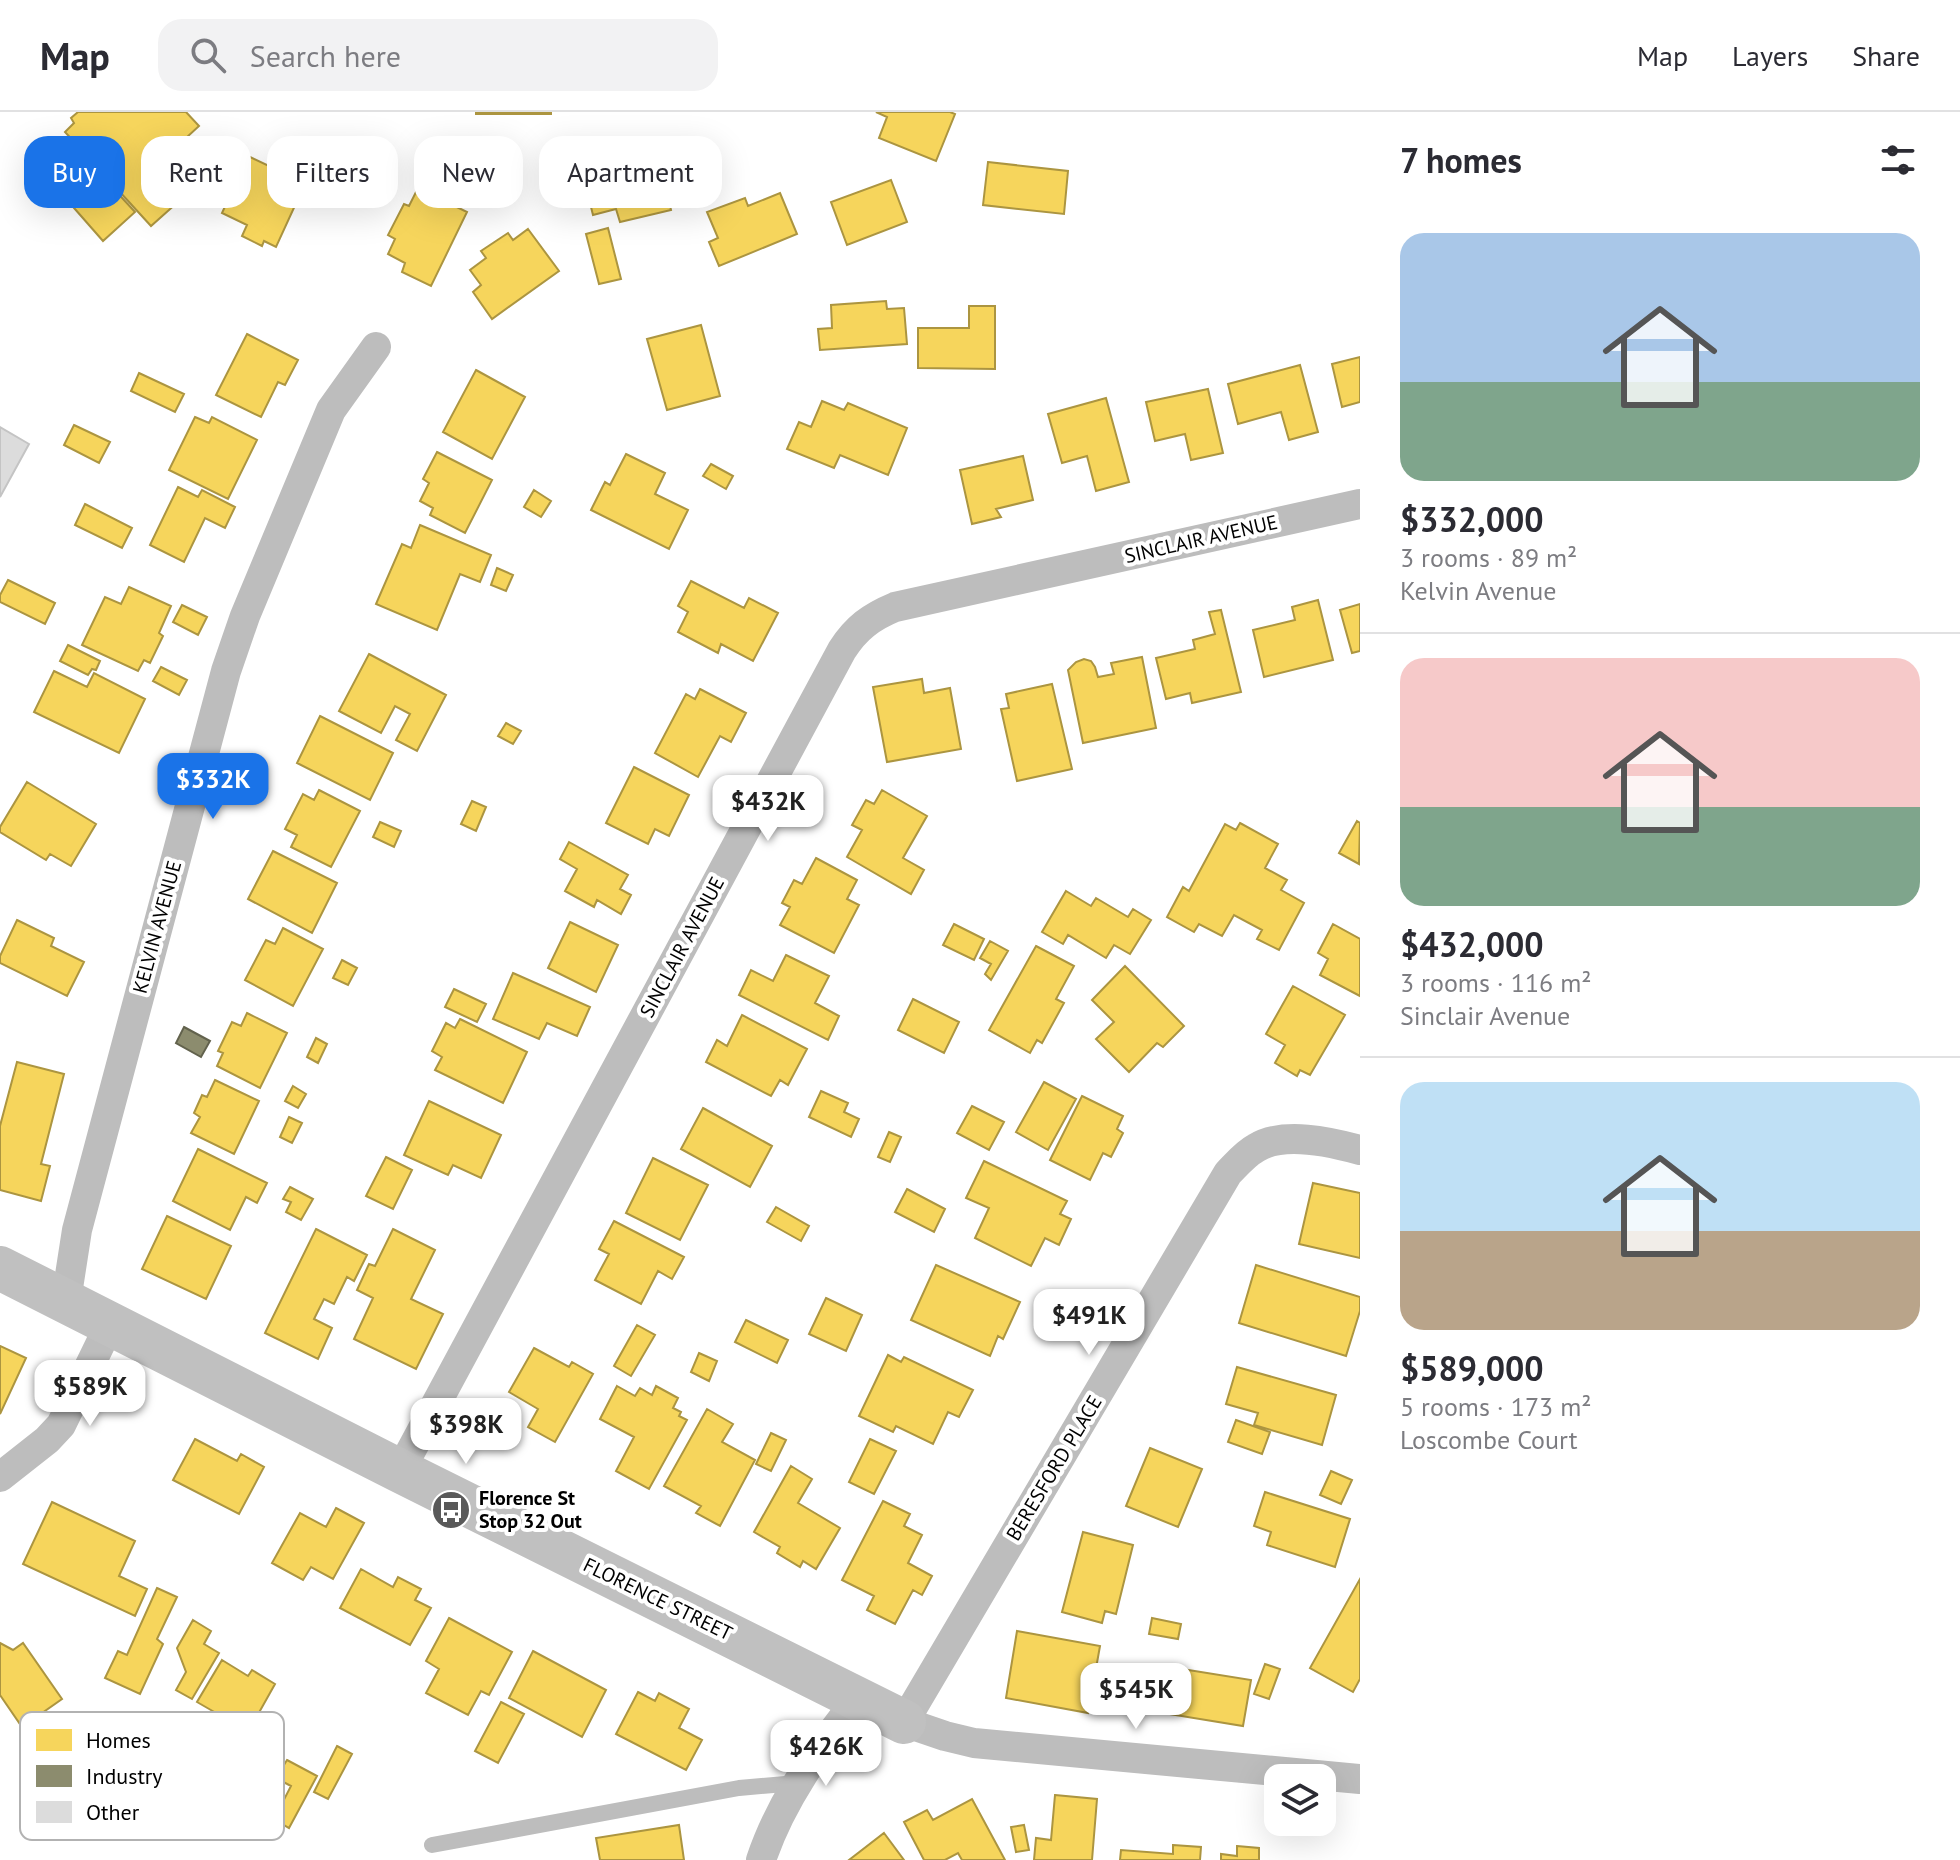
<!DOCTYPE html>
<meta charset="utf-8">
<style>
body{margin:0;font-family:"PT Sans",sans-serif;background:#f2f2f3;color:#2b2b33;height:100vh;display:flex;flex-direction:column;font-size:30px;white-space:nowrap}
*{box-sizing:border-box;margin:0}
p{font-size:26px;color:#7c7c81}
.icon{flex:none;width:44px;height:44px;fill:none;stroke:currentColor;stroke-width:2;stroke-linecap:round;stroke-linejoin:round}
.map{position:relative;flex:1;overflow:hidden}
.details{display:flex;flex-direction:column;background:#fff;width:600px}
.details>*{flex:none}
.guide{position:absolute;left:24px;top:24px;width:760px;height:72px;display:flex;gap:16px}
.fabs{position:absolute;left:1264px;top:1652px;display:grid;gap:16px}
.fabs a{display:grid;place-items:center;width:72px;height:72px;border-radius:16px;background:#fff;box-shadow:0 8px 32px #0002;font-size:40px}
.price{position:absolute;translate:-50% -68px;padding:0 18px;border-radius:16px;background:#fff;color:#222;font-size:26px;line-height:52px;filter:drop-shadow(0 2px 4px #0008)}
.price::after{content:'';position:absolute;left:50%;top:48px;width:24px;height:18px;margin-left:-12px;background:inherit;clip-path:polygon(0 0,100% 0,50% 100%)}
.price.selected{background:#1a73e8;color:#fff}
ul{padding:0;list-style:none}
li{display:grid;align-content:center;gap:16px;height:424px;padding:0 40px}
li+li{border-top:2px solid #e1e1e2}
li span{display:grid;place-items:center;height:248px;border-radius:24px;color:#555}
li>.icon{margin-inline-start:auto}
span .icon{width:144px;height:144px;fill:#fffc;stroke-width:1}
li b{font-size:34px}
h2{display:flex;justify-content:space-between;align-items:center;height:96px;padding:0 40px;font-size:34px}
.tag{padding:0 28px;border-radius:24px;background:#fff;box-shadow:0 8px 32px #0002;font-size:28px;line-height:72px}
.tag.selected{background:#1a73e8;color:#fff}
header{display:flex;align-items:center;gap:48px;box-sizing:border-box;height:112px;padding:0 40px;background:#fff;border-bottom:2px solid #e1e1e2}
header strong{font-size:38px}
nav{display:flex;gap:44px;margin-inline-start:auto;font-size:28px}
.search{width:560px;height:72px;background:#f2f2f3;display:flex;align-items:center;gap:20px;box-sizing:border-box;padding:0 28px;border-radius:24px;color:#7c7c81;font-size:30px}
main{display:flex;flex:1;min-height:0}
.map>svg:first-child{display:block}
.homes{fill:#f6d55c;stroke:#ac9540;stroke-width:2}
.industry{fill:#8c8c6e;stroke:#62624d;stroke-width:2}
.building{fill:#dcdcdc;stroke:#c4c4c4;stroke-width:2}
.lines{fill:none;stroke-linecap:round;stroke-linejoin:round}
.lane{stroke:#bdbdbd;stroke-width:16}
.street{stroke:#bdbdbd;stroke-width:30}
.secondary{stroke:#c0c0c0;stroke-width:44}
.labels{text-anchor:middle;stroke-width:8;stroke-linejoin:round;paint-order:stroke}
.street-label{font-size:20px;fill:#000;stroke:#fff}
.poi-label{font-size:20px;font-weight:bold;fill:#000;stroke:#fff;text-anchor:start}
.key{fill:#fff;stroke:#b2b2b2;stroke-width:2}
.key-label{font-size:22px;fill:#000}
</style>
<header>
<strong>Map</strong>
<div class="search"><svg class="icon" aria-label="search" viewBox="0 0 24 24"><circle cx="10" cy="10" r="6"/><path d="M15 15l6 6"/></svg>Search here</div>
<nav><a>Map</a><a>Layers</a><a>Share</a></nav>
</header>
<main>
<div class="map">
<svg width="1360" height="1748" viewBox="0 0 1360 1748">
<rect width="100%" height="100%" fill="#fff"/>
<!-- homes -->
<path class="homes" d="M78 0H186L199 14 173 38 190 55 166 77 178 90 151 114 65 20 74 11 71 6Z
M476 0H551V2H476Z
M950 0 955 2 936 49 879 26 887 5 876 0Z
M648 30 655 58 662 57 671 98 620 110 616 97 593 103 590 91 577 94 568 56 585 51 584 45Z
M248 44 290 64 282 80 298 87 276 135 264 129 262 134 242 124 247 113 222 101Z
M988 50 1068 59 1064 102 983 93Z
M91 52 135 100 103 129 60 80Z
M891 68 907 110 847 133 831 90Z
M418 76 467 100 431 174 402 160 405 151 388 142 395 127 388 123 404 92 409 94Z
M780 81 797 122 719 154 709 130 718 126 707 100 745 86 748 94Z
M608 116 621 167 599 172 586 122Z
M528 117 559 159 492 207 473 180 481 173 470 158 486 146 481 139 508 121 513 128Z
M886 189 887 197 904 196 907 232 820 238 818 217 832 216 831 193Z
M969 194H995V257L918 256V216H969Z
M701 213 720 284 667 298 647 227Z
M247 222 298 248 285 273 278 270 261 305 216 283Z
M1360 245V290L1342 295 1332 252Z
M1300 253 1318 320 1289 328 1281 300 1238 312 1228 272Z
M476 258 525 285 492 347 443 320Z
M139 261 184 282 175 300 131 279Z
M1208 277 1223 341 1191 348 1185 322 1155 329 1146 290Z
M1106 286 1129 370 1096 379 1087 344 1062 351 1048 302Z
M822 289 844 298 848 291 907 316 888 363 840 343 834 356 787 337 799 310 811 315Z
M195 305 209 311 212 305 257 328 228 387 169 358Z
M74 313 110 330 99 351 64 333Z
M437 340 492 368 465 421 430 403 433 396 420 389 429 371 423 367Z
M626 342 665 361 655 382 688 398 669 437 591 398 605 370 610 373Z
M1023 344 1033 388 996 397 1001 405 972 412 960 358Z
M711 352 733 364 726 377 703 364Z
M178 375 198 385 202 378 235 395 225 416 205 406 184 450 150 433Z
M534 378 551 389 541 405 524 395Z
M85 392 132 416 122 436 75 413Z
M420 413 491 443 480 470 460 462 437 518 376 492 402 432 411 436Z
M497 456 513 463 506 479 491 473Z
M8 468 55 491 45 512 0 490V483Z
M691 469 744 496 749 486 778 501 753 549 721 532 718 541 678 520 688 500 678 494Z
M129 475 171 494 159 521 163 524 150 551 144 548 138 559 82 533 105 485 121 492Z
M1318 488 1333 548 1264 565 1253 518 1295 508 1292 495Z
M1360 492V539L1352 541 1340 498Z
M182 493 207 505 198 523 173 510Z
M1221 498 1241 580 1192 591 1190 581 1166 587 1156 546 1195 537 1193 528 1215 522 1209 500Z
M68 533 100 549 96 558 92 557 88 563 60 549Z
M369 542 446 583 417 639 396 628 410 602 395 594 381 621 339 599Z
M1142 545 1156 616 1083 631 1068 558 1076 550 1084 547 1091 549 1095 555 1098 565 1114 562 1111 551Z
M161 555 187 568 179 583 153 569Z
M54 559 87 575 94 561 145 587 119 641 34 600Z
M922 567 924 581 950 576 961 637 887 650 873 575Z
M1052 572 1072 657 1017 669 1001 597 1009 596 1006 582Z
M700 577 746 601 731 630 720 624 698 665 655 641 686 582 695 587Z
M320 604 393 641 370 688 297 651Z
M506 611 521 619 513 632 498 624Z
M634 655 689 683 669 724 655 717 648 732 606 711Z
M27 670 96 712 71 754 50 742 46 748 0 720V715Z
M319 678 360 699 331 755 291 735 297 723 285 717 303 682 314 688Z
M882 678 927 704 903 746 924 758 911 782 847 745 862 718 852 713 866 688 874 692Z
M472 689 486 695 476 719 461 712Z
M1357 709 1360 711 1359 752 1339 741Z
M380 710 401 719 394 735 373 725Z
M1240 711 1278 732 1265 756 1287 768 1281 778 1304 791 1279 838 1257 827 1262 818 1234 803 1222 824 1199 812 1194 820 1167 805 1183 775 1189 779 1225 712 1236 718Z
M569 730 628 763 620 777 631 783 621 802 597 788 594 795 565 779 577 757 560 747Z
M273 739 337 771 312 821 248 787Z
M816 746 857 768 847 787 859 793 834 841 780 813 790 795 782 791 794 768 802 772Z
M1066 779 1091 794 1096 786 1128 805 1133 797 1151 808 1130 842 1114 833 1106 846 1068 823 1063 832 1042 820Z
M17 808 54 826 51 834 84 850 67 884 0 851V844Z
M570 810 618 833 596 880 548 856Z
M954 812 984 827 974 848 943 833Z
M1333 812 1360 827V884L1320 863 1328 847 1318 841Z
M283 816 323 837 293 894 245 868 266 828 275 832Z
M990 829 1008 839 991 868 985 862 991 852 980 846Z
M1036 834 1074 854 1056 887 1064 891 1042 931 1037 928 1030 941 989 918Z
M786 843 829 864 815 891 839 904 828 928 739 883 751 858 773 869Z
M342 848 357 856 348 873 333 866Z
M1125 854 1184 914 1163 935 1157 931 1129 960 1096 927 1114 910 1092 888Z
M513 861 590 895 577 924 547 911 539 927 493 907Z
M1293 874 1345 903 1310 963 1300 958 1297 964 1275 951 1285 933 1266 922Z
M454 877 486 892 477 910 445 895Z
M913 887 959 910 944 941 898 918Z
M247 901 287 921 260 976 217 954 223 941 218 939 232 910 241 914Z
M742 903 807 937 788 973 780 968 771 984 706 950 717 928 727 934Z
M460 907 527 940 503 991 435 958 442 945 432 939 446 911 455 916Z
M316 926 327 932 318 951 307 945Z
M17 950 64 962 41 1052 50 1054 41 1089 0 1078V1014Z
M215 968 259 989 234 1042 191 1021 200 1005 194 1001 202 983 207 985Z
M1044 970 1076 987 1048 1038 1016 1020Z
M293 974 306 982 298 996 285 989Z
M821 979 848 991 844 1000 859 1007 851 1025 809 1005Z
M1082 984 1123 1004 1117 1017 1123 1021 1111 1045 1103 1041 1090 1068 1050 1048Z
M429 989 501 1023 481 1066 453 1053 448 1063 404 1043Z
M972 994 1004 1010 989 1038 957 1021Z
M703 996 772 1034 750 1075 681 1037Z
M289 1005 302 1011 292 1031 280 1025Z
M889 1020 901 1025 890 1050 878 1045Z
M198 1037 267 1071 257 1091 246 1085 230 1118 173 1089Z
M386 1045 412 1058 393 1097 366 1084Z
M653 1046 708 1073 680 1128 626 1101Z
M984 1049 1067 1089 1060 1102 1071 1107 1059 1133 1045 1126 1031 1154 975 1126 989 1096 966 1086Z
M1313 1071 1360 1081V1146L1299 1132Z
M290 1075 313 1087 301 1108 286 1100 291 1090 283 1087Z
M907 1077 945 1097 934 1120 895 1100Z
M776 1095 809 1114 801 1129 767 1110Z
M167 1104 231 1134 206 1187 142 1157Z
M614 1109 684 1145 672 1167 658 1159 641 1192 595 1168 609 1142 599 1137Z
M316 1117 367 1143 354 1169 347 1165 334 1192 324 1187 314 1207 332 1216 318 1247 265 1221Z
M393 1117 435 1138 411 1187 443 1202 416 1257 354 1227 373 1186 357 1178 369 1152 375 1154Z
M936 1153 1020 1190 1003 1227 998 1224 990 1244 911 1208Z
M1256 1153 1360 1185V1199L1346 1244 1239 1211Z
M826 1186 862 1203 846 1239 809 1222Z
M746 1208 788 1228 777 1251 735 1230Z
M637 1213 655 1223 631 1264 614 1254Z
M0 1234 26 1246 0 1302Z
M534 1236 569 1255 572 1250 593 1262 555 1330 528 1315 538 1297 509 1280Z
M699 1241 717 1249 709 1269 691 1260Z
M888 1243 901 1250 904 1245 973 1278 959 1305 948 1300 933 1332 896 1314 893 1320 859 1304Z
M1237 1255 1336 1283 1322 1333 1254 1313 1258 1301 1226 1292Z
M617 1274 635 1284 640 1276 652 1283 656 1274 678 1286 673 1296 681 1300 679 1304 687 1308 649 1377 616 1359 634 1325 600 1307Z
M707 1297 733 1312 722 1330 755 1348 720 1414 696 1401 701 1394 664 1374Z
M1236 1308 1270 1320 1262 1342 1228 1330Z
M771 1321 786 1328 771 1359 756 1352Z
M195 1327 237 1349 241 1342 264 1355 239 1402 173 1368Z
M870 1327 896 1339 874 1382 849 1370Z
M1150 1336 1202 1357 1178 1415 1126 1394Z
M791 1354 812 1367 798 1391 840 1416 816 1457 803 1449 800 1455 777 1441 780 1435 754 1420Z
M1331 1359 1352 1368 1341 1392 1320 1383Z
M1265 1380 1350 1407 1335 1455 1267 1433 1271 1420 1254 1414Z
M883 1389 910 1402 904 1414 922 1423 908 1451 932 1464 922 1483 913 1478 895 1512 867 1498 874 1484 842 1468Z
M52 1390 135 1429 119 1464 147 1477 135 1504 23 1452Z
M336 1396 364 1411 333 1467 311 1455 303 1468 272 1451 300 1401 326 1415Z
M1083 1420 1133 1433 1116 1502 1105 1499 1102 1511 1062 1500Z
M361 1457 393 1475 398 1465 421 1477 415 1488 431 1496 410 1533 340 1496Z
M1360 1467V1567L1353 1580 1310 1556Z
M157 1476 177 1485 157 1527 163 1532 140 1582 105 1566 118 1539 127 1543Z
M449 1506 512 1540 489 1583 481 1579 468 1603 426 1581 439 1557 426 1549Z
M1152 1506 1181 1512 1178 1527 1149 1522Z
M193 1508 211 1519 204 1532 219 1541 192 1587 176 1578 186 1560 177 1536Z
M1017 1519 1100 1534 1088 1601 1006 1586Z
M0 1531 13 1538 23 1531 62 1587 22 1615 0 1583Z
M533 1539 606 1578 582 1625 509 1586Z
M222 1548 248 1564 252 1558 275 1572 247 1622 235 1615 227 1628 214 1620 223 1605 197 1590Z
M1265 1552 1280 1557 1269 1587 1254 1582Z
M1176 1556 1251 1568 1243 1614 1169 1602Z
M638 1580 655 1589 659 1581 689 1597 679 1616 702 1628 686 1658 616 1622Z
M501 1590 524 1602 498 1651 475 1639Z
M337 1634 352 1642 328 1687 314 1680Z
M287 1648 317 1664 289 1716 274 1707 291 1674 276 1666Z
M1055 1683 1097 1687 1092 1748H1034L1036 1726 1051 1728Z
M972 1687 1005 1748H962L958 1741 945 1748H924L904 1710 927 1698 933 1708Z
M679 1713 684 1748H600L596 1726Z
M1024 1713 1029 1738 1016 1740 1011 1715Z
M884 1721 904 1748H849Z
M1173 1733 1201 1735 1200 1748H1120L1121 1738 1173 1742Z
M1237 1734 1259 1736V1748H1221V1742L1237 1744Z"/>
<!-- industry -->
<path class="industry" d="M184 915 210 929 201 945 176 931Z"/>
<!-- building -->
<path class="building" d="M0 315 29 332 0 385Z"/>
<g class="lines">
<!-- lane -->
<path class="lane" d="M432 1733 739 1676 797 1671"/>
<!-- street -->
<path class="street" d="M1360 1038C1331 1030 1283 1019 1256 1036 1245 1042 1237 1052 1228 1061L904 1610 945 1624 974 1631 1360 1667
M66 1189 77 1118 226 559 245 504 331 298 376 235
M400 1359 842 538C856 516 871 505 895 495L1360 392
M0 1365 47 1328 61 1313 110 1212
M761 1748C781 1688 819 1636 858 1587"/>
<!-- secondary -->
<path class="secondary" d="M0 1156 400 1359 904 1610"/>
</g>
<!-- icons -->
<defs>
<symbol id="bus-disc" viewBox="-11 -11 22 22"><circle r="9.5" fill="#595959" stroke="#fff"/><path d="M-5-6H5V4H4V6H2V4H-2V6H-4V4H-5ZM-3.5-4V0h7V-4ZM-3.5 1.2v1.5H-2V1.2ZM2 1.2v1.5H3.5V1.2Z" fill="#fff"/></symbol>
</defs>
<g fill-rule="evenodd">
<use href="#bus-disc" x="429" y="1376" width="44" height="44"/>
</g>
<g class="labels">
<!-- street labels -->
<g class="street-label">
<text transform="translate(1201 427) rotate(-13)" y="7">SINCLAIR AVENUE</text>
<text transform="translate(157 815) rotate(-75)" y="7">KELVIN AVENUE</text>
<text transform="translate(682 835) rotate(-62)" y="7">SINCLAIR AVENUE</text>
<text transform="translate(1054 1356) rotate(-59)" y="7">BERESFORD PLACE</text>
<text transform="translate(658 1487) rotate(26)" y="7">FLORENCE STREET</text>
</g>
<!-- poi labels -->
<g class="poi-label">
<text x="479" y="1393">Florence St<tspan x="479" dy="23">Stop 32 Out</tspan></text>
</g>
</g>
<!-- legend -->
<rect x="20" y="1600" width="264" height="128" rx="12" class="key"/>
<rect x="36" y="1617" width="36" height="22" fill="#f6d55c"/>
<rect x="36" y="1653" width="36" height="22" fill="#8c8c6e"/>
<rect x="36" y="1689" width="36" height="22" fill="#dcdcdc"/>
<g class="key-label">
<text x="86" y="1636">Homes</text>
<text x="86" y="1672">Industry</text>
<text x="86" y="1708">Other</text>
</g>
</svg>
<div class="fabs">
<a><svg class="icon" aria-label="layers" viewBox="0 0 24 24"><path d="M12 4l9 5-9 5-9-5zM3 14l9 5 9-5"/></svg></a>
</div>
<b class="price selected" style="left:213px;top:709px">$332K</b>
<b class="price" style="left:768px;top:731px">$432K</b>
<b class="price" style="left:1089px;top:1245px">$491K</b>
<b class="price" style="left:90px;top:1316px">$589K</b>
<b class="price" style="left:466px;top:1354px">$398K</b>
<b class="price" style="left:1136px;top:1619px">$545K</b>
<b class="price" style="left:826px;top:1676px">$426K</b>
<div class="guide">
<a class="tag selected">Buy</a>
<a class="tag">Rent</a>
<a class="tag">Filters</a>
<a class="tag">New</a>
<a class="tag">Apartment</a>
</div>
</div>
<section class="details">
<h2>7 homes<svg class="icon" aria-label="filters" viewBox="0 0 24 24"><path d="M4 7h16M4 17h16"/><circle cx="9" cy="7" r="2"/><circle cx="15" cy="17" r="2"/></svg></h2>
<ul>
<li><span style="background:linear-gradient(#a9c7e8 60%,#7fa58c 0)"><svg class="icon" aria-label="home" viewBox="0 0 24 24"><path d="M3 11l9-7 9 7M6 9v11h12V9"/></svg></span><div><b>$332,000</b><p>3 rooms · 89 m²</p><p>Kelvin Avenue</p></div></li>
<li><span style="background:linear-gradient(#f6c9c9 60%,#7fa58c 0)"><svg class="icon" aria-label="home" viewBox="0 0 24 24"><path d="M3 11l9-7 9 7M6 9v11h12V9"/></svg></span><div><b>$432,000</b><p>3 rooms · 116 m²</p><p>Sinclair Avenue</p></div></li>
<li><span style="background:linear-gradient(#bfe0f5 60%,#b9a48a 0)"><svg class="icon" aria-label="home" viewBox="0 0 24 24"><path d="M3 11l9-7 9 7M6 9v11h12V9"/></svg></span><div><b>$589,000</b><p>5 rooms · 173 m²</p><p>Loscombe Court</p></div></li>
</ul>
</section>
</main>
